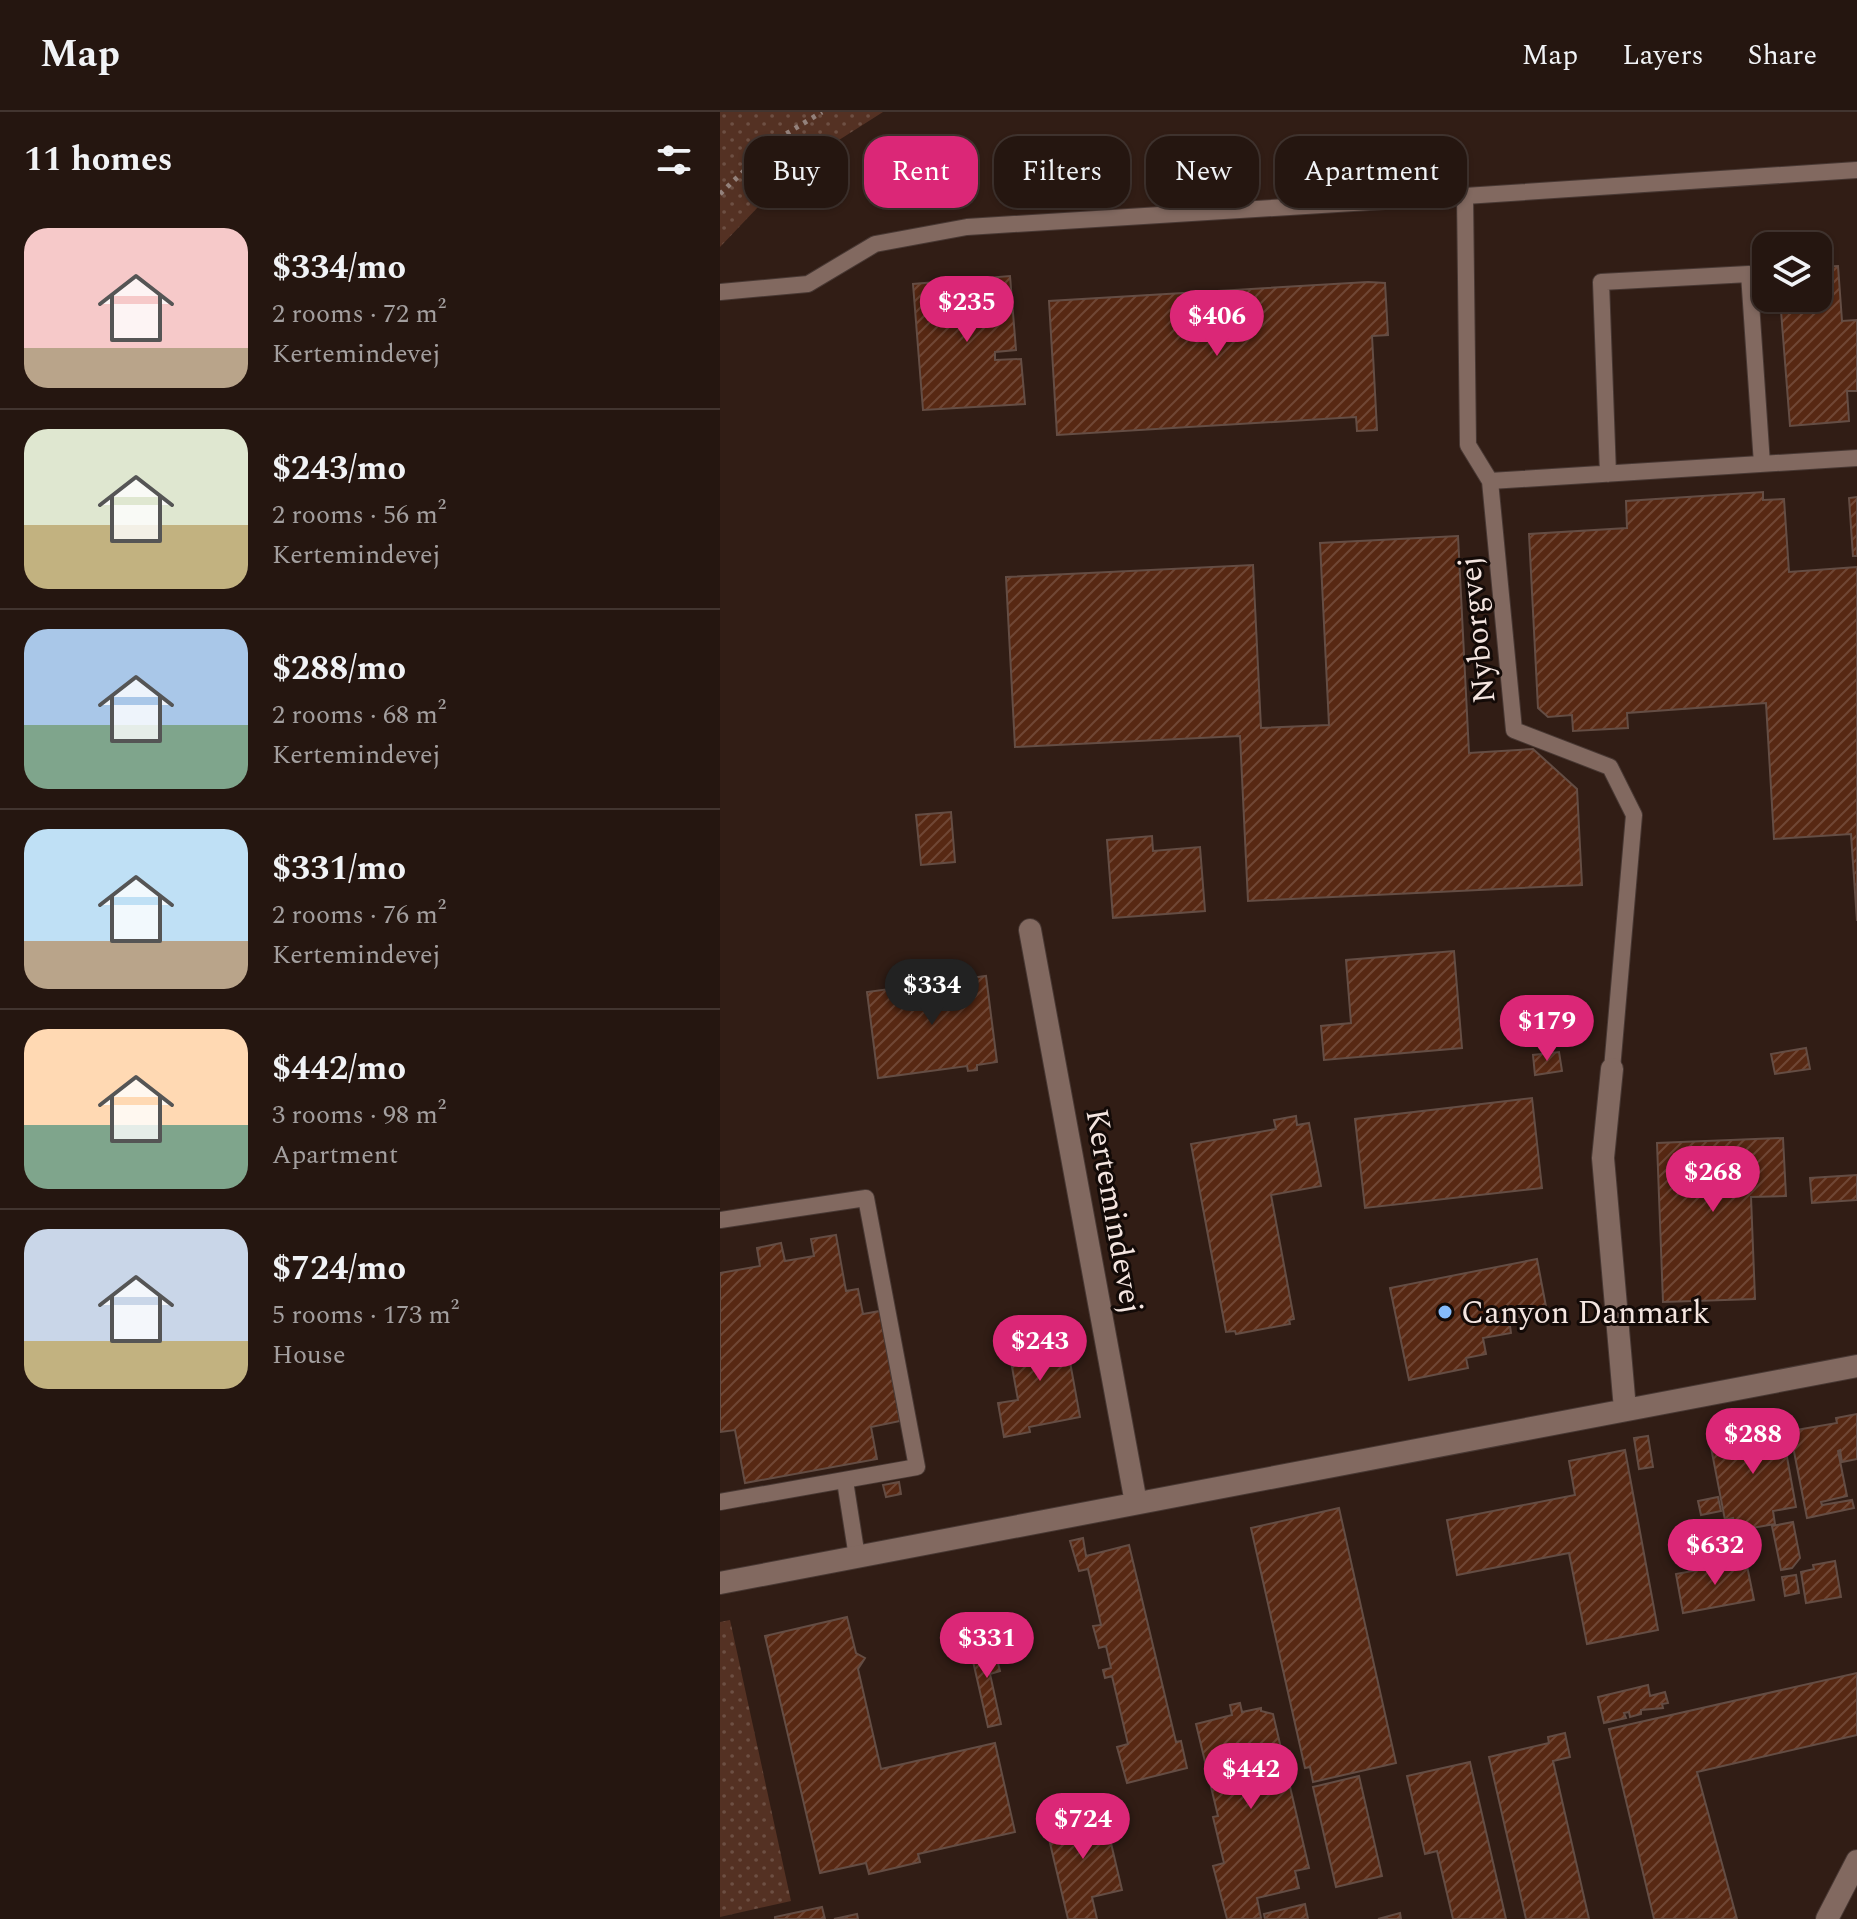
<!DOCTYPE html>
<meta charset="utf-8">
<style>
body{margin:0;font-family:Spectral,serif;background:#2d1f19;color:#f1f3f6;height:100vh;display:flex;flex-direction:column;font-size:30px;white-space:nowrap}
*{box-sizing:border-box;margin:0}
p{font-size:26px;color:#a39f9f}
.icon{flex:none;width:44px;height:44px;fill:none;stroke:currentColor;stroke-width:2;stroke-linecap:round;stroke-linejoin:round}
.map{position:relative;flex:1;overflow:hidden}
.drawer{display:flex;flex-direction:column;background:#251610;width:720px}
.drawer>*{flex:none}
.guide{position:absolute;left:24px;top:24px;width:760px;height:72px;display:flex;gap:16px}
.tools{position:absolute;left:1032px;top:120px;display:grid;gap:16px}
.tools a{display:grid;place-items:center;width:80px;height:80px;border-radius:16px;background:#251610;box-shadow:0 2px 6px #0004,0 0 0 2px #423530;font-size:40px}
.price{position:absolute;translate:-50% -68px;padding:0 18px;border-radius:28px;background:#db2777;color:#fff;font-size:26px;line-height:52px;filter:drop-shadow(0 2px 4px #0008)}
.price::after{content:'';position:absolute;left:50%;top:48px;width:24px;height:18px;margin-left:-12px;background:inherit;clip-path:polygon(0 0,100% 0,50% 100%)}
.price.current{background:#222;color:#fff}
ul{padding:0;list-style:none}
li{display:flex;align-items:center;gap:24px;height:200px;padding:0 24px}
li+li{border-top:2px solid #423530}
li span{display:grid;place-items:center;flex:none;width:224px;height:160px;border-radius:24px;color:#555}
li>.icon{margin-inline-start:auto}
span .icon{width:96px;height:96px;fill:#fffc;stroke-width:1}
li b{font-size:34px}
h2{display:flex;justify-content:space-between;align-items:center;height:96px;padding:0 24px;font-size:34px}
.chip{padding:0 28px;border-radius:24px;background:#251610;box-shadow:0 2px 6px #0004,0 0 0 2px #423530;font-size:28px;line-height:72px}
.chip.current{background:#db2777;color:#fff}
header{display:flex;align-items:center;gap:48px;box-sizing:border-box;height:112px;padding:0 40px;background:#251610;border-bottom:2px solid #423530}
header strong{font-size:38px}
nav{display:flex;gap:44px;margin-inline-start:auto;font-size:28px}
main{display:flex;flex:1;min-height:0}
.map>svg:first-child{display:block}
.grass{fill:url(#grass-dots)}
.building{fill:url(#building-hatch);stroke:#644d44;stroke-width:2}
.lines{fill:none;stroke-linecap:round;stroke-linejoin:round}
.service-casing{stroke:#483833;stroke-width:18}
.minor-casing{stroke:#483833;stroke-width:24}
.tertiary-casing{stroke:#483833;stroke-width:24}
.path{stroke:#93817b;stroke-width:5;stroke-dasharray:4 6;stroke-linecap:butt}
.service{stroke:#826960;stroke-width:16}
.minor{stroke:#826960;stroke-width:22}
.tertiary{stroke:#826960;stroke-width:22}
.poi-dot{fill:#85bbfb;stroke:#130a07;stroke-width:3}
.labels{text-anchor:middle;stroke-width:6;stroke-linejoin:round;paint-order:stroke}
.street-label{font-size:32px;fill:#f4e5e0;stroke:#130a07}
.poi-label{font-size:32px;fill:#f4e5e0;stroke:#130a07;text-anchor:start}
</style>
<header>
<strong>Map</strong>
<nav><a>Map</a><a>Layers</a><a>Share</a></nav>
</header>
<main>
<section class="drawer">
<h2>11 homes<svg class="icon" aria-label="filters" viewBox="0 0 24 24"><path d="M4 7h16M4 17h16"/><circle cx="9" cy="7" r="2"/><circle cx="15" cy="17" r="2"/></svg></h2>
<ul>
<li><span style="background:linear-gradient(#f6c9c9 75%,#b9a48a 0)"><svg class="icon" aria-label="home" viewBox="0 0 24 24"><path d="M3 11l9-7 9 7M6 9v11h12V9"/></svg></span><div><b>$334/mo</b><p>2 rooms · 72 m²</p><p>Kertemindevej</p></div></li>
<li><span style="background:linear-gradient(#dfe7d0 60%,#c2b280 0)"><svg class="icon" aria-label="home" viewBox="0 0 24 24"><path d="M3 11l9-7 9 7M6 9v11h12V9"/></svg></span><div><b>$243/mo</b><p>2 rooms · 56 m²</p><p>Kertemindevej</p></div></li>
<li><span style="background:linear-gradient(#a9c7e8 60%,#7fa58c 0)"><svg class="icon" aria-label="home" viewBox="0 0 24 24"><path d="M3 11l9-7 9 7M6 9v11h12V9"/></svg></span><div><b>$288/mo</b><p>2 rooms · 68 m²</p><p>Kertemindevej</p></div></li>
<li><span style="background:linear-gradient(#bfe0f5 70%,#b9a48a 0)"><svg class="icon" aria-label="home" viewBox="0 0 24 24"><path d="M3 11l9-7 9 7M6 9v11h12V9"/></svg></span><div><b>$331/mo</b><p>2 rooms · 76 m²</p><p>Kertemindevej</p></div></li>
<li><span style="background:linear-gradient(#ffd9b3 60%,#7fa58c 0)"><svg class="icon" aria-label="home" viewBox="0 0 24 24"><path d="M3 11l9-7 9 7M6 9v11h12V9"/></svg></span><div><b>$442/mo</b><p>3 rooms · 98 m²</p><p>Apartment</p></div></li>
<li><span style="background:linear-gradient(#c9d6e8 70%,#c2b280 0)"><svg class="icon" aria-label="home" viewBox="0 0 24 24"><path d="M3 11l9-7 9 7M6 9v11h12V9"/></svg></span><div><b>$724/mo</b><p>5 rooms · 173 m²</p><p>House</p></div></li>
</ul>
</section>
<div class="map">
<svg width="1137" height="1807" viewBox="0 0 1137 1807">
<defs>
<pattern id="grass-dots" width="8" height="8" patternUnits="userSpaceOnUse" patternTransform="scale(2)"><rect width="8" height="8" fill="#543123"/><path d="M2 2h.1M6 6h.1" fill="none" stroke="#6d4f43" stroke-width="1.8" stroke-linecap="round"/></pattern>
<pattern id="building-hatch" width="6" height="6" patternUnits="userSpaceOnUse" patternTransform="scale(2)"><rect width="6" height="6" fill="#572813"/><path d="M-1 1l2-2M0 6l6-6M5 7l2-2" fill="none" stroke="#704735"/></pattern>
</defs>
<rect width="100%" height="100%" fill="#311d15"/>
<!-- grass -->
<path class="grass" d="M0 0H163L75 56 0 135Z
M10 1508 71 1789 0 1805V1510Z"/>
<!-- building -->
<path class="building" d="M1118 154 1122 209 1137 208V279H1127L1129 309 1070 314 1060 186H1098V155Z
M290 164 296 238 275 240V248L301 247 305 292 203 298 193 172Z
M648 170 665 171 668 223 652 224 657 318 637 319 636 305 337 323 329 189Z
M1043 380V388L1064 387 1069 460 1137 455V809L1131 722 1054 727 1046 591 907 601 908 616 853 619 852 603 828 605 818 596 809 422 907 416 906 389Z
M1137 385V444H1133L1129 386Z
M738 424 749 641 813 637 857 677 862 773 528 789 520 624 295 635 286 465 533 453 541 616 609 613 600 431Z
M231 700 235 750 201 753 196 703Z
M432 724 433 739 480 735 485 799 393 806 387 728Z
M734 839 742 936 604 948 601 914 631 911 626 848Z
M266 864 277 950 257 953V958L248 959 247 954 158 966 147 880Z
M1086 936 1090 957 1055 962 1051 942Z
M839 940 842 959 815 963 813 943Z
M812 986 822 1076 645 1096 635 1007Z
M576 1004 577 1013 589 1011 601 1074 551 1083 574 1207 569 1208 570 1212 516 1222 515 1219 506 1220 471 1032 556 1017 554 1008Z
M1063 1026 1066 1084 1031 1085 1035 1187 943 1190 937 1031Z
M1137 1063V1088L1092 1091 1090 1066Z
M116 1123 126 1179 138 1177 143 1202 160 1199 180 1309 151 1315 157 1347 25 1371 15 1318 0 1320V1161L40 1154 37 1136 61 1131 65 1149 94 1144 91 1127Z
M817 1147 827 1200 789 1207 791 1221 763 1226 766 1242 746 1246 748 1256 689 1268 670 1176Z
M344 1217 360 1305 309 1315 310 1320 284 1325 278 1291 298 1288 287 1227Z
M1137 1302V1347L1122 1350 1120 1338 1118 1339 1127 1384 1101 1390 1102 1393 1132 1388 1134 1396 1087 1406 1070 1319 1117 1311 1116 1306Z
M1061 1312 1076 1395 1053 1399 1055 1412 1015 1419 1013 1406 1005 1408 989 1325Z
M928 1324 933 1355 919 1357 914 1326Z
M905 1338 938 1518 867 1532 849 1441 737 1463 727 1408 855 1383 849 1349Z
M179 1370 181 1382 166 1385 163 1373Z
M998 1385 1001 1399 981 1403 978 1389Z
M619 1396 676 1651 593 1670 590 1655 585 1656 531 1416Z
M1073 1410 1080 1446 1072 1456 1061 1458 1052 1414Z
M363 1426 366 1444 409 1433 456 1630 461 1629 467 1656 407 1671 397 1635 408 1632 392 1564 385 1566 383 1558 391 1556 386 1534 379 1536 373 1514 381 1513 368 1457 359 1459 350 1429Z
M1026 1449 1034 1488 963 1501 956 1462Z
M1115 1449 1121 1485 1086 1491 1081 1460 1094 1457 1093 1453Z
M1076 1463 1079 1481 1065 1484 1062 1465Z
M127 1505 136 1541 145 1546 138 1557 161 1657 275 1631 295 1720 198 1742 200 1750 149 1762 146 1751 100 1761 45 1524Z
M273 1531 280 1559 270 1562 281 1612 268 1615 250 1536Z
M1137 1561V1623L977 1660 1017 1807H934L889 1617Z
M928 1573 930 1584 945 1580 948 1591 942 1592 943 1596 921 1598V1602L910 1605 909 1600 904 1601 906 1606 884 1611 878 1585Z
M520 1591 522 1600 541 1596V1599L553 1602 589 1756 575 1759 579 1776 537 1786 541 1806 535 1807H507L493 1754 504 1751 493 1705 498 1704 476 1612 512 1603 510 1593Z
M845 1621 850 1645 833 1649 869 1807H806L769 1645 829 1631 828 1625Z
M750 1650 786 1807H733L717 1739 705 1742 687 1664Z
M639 1664 662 1764 616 1775 593 1675Z
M383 1697 402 1778 372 1785 377 1807H348L325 1710Z
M585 1792 588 1807H545L544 1802Z
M102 1795 105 1807H55V1805Z
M680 1801 681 1807H658Z
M137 1802 138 1807H114Z"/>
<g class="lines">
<defs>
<path id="service" d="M0 180 88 172 155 132 247 115 745 84
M888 362 881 170 1029 162 1042 352
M770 369 748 333 745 84 1137 58
M892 957 914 703 890 655 794 618 770 369 1137 346
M0 1108 146 1086 197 1355 0 1390
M125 1369 137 1445"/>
<path id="minor" d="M310 818 416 1391
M892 957 883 1046 905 1297
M0 1471 1137 1254"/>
<path id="tertiary" d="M1107 1807 1137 1749"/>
</defs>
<!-- service casing -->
<use href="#service" class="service-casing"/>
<!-- minor casing -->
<use href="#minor" class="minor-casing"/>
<!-- tertiary casing -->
<use href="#tertiary" class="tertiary-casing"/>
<!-- path -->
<path class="path" d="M0 82 56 28 102 0"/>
<!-- service -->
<use href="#service" class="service"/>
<!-- minor -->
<use href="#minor" class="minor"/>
<!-- tertiary -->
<use href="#tertiary" class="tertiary"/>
</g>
<!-- markers -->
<circle class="poi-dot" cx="725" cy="1200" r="8"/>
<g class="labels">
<!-- street labels -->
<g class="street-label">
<text transform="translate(756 518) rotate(-96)" y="11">Nyborgvej</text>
<text transform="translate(395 1099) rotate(80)" y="11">Kertemindevej</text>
</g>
<!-- poi labels -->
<g class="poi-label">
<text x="741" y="1211">Canyon Danmark</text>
</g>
</g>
</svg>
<div class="tools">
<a><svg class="icon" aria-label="layers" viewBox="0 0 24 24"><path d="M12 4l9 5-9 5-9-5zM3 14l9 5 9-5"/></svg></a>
</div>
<b class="price" style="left:247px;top:232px">$235</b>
<b class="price" style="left:497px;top:246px">$406</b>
<b class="price current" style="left:212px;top:915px">$334</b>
<b class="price" style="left:827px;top:951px">$179</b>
<b class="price" style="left:993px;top:1102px">$268</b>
<b class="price" style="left:320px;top:1271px">$243</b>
<b class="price" style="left:1033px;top:1364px">$288</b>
<b class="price" style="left:995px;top:1475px">$632</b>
<b class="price" style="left:267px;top:1568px">$331</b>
<b class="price" style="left:531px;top:1699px">$442</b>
<b class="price" style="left:363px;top:1749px">$724</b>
<div class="guide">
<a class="chip">Buy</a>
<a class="chip current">Rent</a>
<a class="chip">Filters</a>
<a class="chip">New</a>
<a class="chip">Apartment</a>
</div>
</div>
</main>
